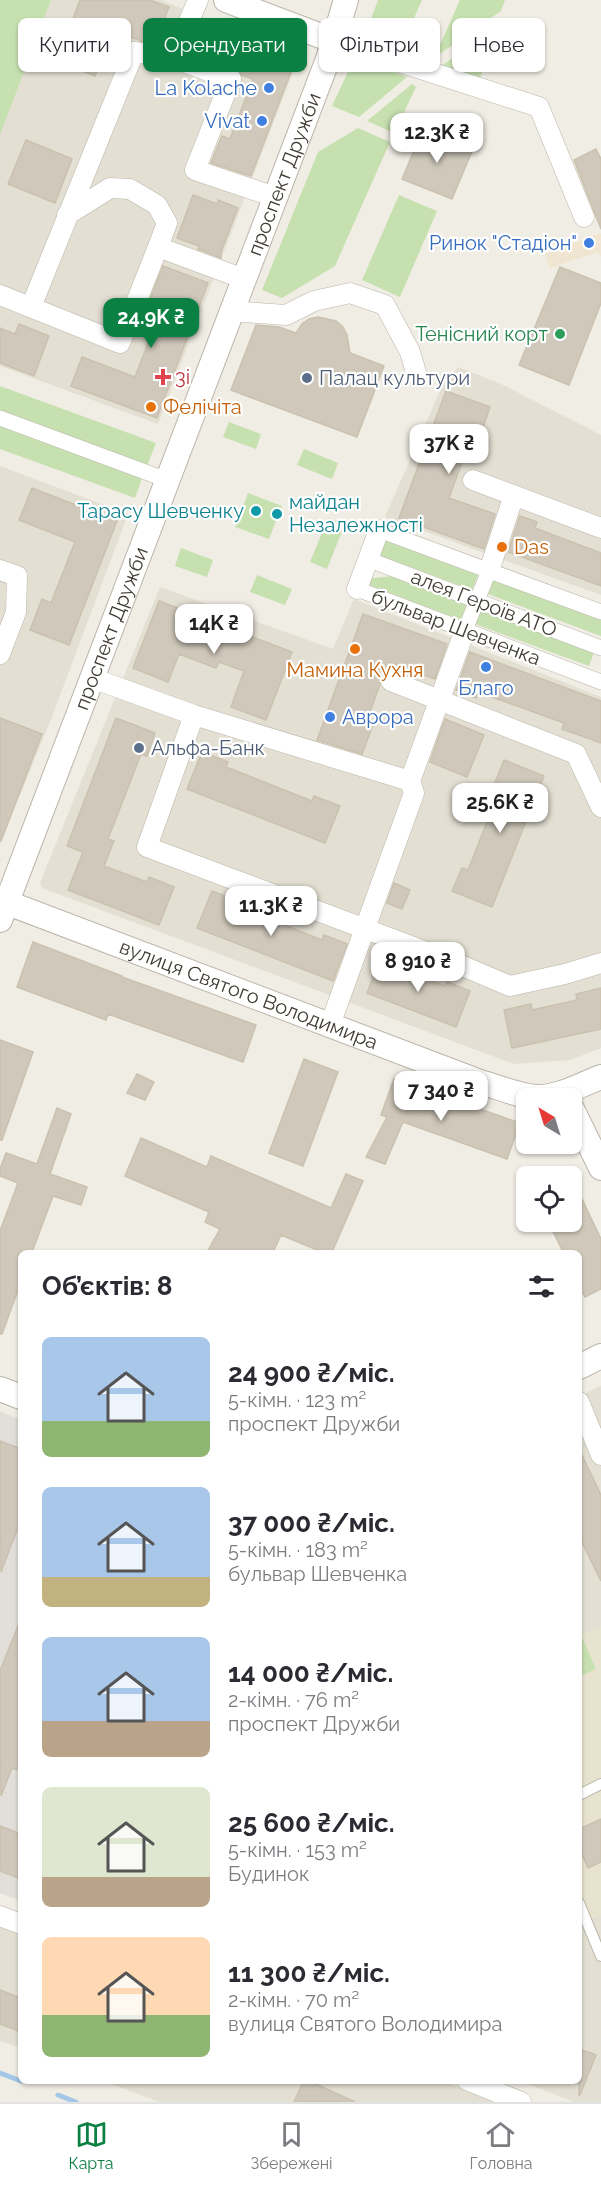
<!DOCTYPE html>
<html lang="uk">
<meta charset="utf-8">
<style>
body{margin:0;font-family:Raleway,sans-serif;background:#f2f2f3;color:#2b2b33;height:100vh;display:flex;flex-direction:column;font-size:22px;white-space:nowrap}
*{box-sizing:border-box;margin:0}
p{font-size:20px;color:#7c7c81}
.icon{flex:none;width:33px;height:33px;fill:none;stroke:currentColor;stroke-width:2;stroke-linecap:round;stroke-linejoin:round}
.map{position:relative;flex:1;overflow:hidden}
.details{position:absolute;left:18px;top:1250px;width:564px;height:834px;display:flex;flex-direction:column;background:#fff;border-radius:9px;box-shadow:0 2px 4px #0004}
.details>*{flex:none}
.guide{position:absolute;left:18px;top:18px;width:566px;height:54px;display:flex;gap:12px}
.needle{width:39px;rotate:322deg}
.fabs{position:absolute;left:516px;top:1088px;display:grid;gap:12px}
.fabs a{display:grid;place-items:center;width:66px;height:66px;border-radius:9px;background:#fff;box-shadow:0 2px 4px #0004;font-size:30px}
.price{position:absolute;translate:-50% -51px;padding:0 14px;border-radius:12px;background:#fff;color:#222;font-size:20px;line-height:39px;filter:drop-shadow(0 2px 3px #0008)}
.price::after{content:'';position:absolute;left:50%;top:36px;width:18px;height:14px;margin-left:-9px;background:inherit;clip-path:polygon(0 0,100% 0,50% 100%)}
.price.current{background:#0b8043;color:#fff}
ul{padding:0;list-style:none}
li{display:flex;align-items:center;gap:18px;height:150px;padding:0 24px}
li span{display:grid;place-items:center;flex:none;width:168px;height:120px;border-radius:9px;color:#555}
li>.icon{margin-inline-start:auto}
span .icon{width:72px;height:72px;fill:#fffc;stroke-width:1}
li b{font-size:26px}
h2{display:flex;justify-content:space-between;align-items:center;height:72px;padding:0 24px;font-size:26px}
.tag{padding:0 21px;border-radius:9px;background:#fff;box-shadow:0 2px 4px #0004;font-size:21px;line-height:54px}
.tag.current{background:#0b8043;color:#fff}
.menu{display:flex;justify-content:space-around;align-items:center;height:84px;border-top:2px solid #e1e1e2;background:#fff;font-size:16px;color:#7c7c81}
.menu a{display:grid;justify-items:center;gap:3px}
.menu .current{color:#0b8043}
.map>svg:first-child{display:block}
.residential{fill:#e3dfd2}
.commercial{fill:#f0e5d0}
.industrial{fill:#e2ded9}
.education{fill:#e8e3cf}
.green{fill:#c7e0b0}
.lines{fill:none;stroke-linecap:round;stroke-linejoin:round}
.stream{stroke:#a5c7e7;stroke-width:5}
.building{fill:#d0c9bb;stroke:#cac1af;stroke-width:1.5}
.service-casing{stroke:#bab5a8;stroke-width:12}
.pedestrian-casing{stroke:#bab5a8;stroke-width:16}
.minor-casing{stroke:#bab5a8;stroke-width:21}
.tertiary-casing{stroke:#bab5a8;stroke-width:26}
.service{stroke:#fff;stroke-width:10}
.pedestrian{stroke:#fff;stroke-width:15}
.minor{stroke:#fff;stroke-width:20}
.tertiary{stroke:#fff;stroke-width:24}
.shop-dot{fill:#3f7fe0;stroke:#fff;stroke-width:2}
.leisure-dot{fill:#2e9e5b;stroke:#fff;stroke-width:2}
.health-dot{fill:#e0444e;stroke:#fff;stroke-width:2}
.service-dot{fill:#5c6f8a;stroke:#fff;stroke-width:2}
.food-dot{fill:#e8710a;stroke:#fff;stroke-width:2}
.culture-dot{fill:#0f9aa8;stroke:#fff;stroke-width:2}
.labels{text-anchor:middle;stroke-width:4.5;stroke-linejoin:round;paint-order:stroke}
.shop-label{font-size:20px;fill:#366cbe;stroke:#fff;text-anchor:end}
.street-label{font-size:20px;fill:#413d34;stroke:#fff}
.leisure-label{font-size:20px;fill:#27864d;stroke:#fff;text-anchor:end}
.health-label{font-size:20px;fill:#be3a42;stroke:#fff;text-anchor:start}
.service-label{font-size:20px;fill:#4e5e75;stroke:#fff;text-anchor:start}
.food-label{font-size:20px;fill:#c56008;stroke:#fff;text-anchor:start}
.culture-label{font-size:20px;fill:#0d838f;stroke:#fff;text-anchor:start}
</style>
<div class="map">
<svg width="601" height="2102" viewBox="0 0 601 2102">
<rect width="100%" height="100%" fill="#f0ede4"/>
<!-- residential -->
<path class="residential" d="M0 0H161L299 56 158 424 0 366Z
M458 367 501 384 601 435V595L385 517 443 384Z
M0 466 128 514 52 717 0 844Z
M160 587 333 649 354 599 601 697V1048L570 1060 514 1064 42 888 40 883Z
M601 1386V1627L581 1635 579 1630V1396Z
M601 1914V2102H574L521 2081 579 2080V1924Z
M0 1926 21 1934V2048L0 2041Z
M103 2081H443L497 2102H160Z"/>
<!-- commercial -->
<path class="commercial" d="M601 233V257L598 252 550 268 545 254Z"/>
<!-- industrial -->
<path class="industrial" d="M0 1411 21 1420V1901L0 1893Z"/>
<!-- education -->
<path class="education" d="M601 1627V1914L579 1924V1677L596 1669 581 1635Z"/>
<!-- green -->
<path class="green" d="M0 0H51L0 135Z
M378 0H422L408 32 391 24 385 36 368 27Z
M460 0H505L501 11 434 58Z
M495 30 479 82 438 68Z
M355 57 407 77 359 117 332 106Z
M412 84 416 87 394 133 367 121Z
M358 128 390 142 335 266 282 298 262 290 318 152Z
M399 195 437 211 400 297 362 280Z
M0 386 156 443 147 466 0 413Z
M229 422 261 434 256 449 223 437Z
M0 423 143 475 135 498 0 449Z
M304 449 338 463 332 479 297 465Z
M248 493 282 506 269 539 235 527Z
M328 518 345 524 327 569 310 562Z
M381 539 478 575 472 590 376 554Z
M181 548 213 560 207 577 175 566Z
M257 575 292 589 285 605 250 592Z
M393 576 467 604 461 620 364 583 365 579Z
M493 580 601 620V636L488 594Z
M481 610 594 652 589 666 475 624Z
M579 1630 596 1669 579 1677Z"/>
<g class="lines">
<!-- stream -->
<path class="stream" d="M0 2073 21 2081
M58 2095 76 2102"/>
</g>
<!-- building -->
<path class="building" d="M80 0H150L169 7 155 43 141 41 113 30 95 76 57 61Z
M207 25 296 59 251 176 211 163 222 136 230 139 253 79 242 75 235 68 196 54Z
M423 129 473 149 452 199 402 179Z
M26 140 72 159 55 203 8 184Z
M596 149 601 159V229L574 160Z
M193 195 217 204 218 200 238 208 221 252V258L198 249 199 246 177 238Z
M163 266 208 283 157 418 71 386 82 357 135 377 159 315 146 310Z
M560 267 601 283V303L569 385 519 365Z
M318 317 336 321 343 327 347 335 350 353 384 366 357 437 231 390 256 325 279 327 296 333 302 324 309 319Z
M19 324 49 336 34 376 0 363V328L15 334Z
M446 391 490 407 479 439 471 437 449 498 495 514 484 549 399 518Z
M32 488 117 521 69 645 30 630 42 599 51 603 75 542 19 520Z
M520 516 537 522 535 528 601 553V586L508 552Z
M159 601 292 652 266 720 231 707 244 671 219 662 216 668 179 654 168 682 133 668Z
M363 614 447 644 435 679 388 662 380 677V684L366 723 373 725 362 754 317 740Z
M470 652 601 701V743L562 729 564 723 478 692 476 698 456 690Z
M0 718 42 734 1 841 0 840Z
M116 718 155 733 147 756 141 754 108 839 114 841 104 866 147 882 149 877 174 887 159 925 68 890 83 852 67 846Z
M445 719 484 735 467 777 430 762Z
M202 752 228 762 226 767 312 801 314 796 340 806 325 843 187 789Z
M504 760 544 776 492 907 452 891 462 868 468 870 501 787 494 785Z
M394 883 410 890 402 909 387 903Z
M212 891 238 901 236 906 322 940 324 935 347 944 333 981 197 928Z
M33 942 122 976V977L256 1025 243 1062 108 1014 106 1020 17 987Z
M381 957 409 967 407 972 445 986 447 982 470 991 456 1027 367 993Z
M601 988V1029L512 1048 504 1010 531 1004 532 1010 577 1000 576 994Z
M0 1040 33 1052 2 1140H0Z
M304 1059 338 1072 303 1166 269 1153Z
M137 1074 154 1082 145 1100 127 1093Z
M394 1079 520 1123 507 1159 403 1122 385 1164 366 1157 387 1117 381 1115Z
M57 1108 71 1114 50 1174 87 1187 81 1205 53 1196 32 1252H21V1282L2 1334H0V1231L18 1183 0 1176V1169L6 1153 37 1164Z
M141 1138 207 1167 211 1156 331 1208 346 1174 363 1181 332 1252H322L281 1235 273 1252H207L220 1229 205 1222 209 1212 125 1176Z
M572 1178 601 1239V1289L585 1297 579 1286V1252H563L548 1221H572Z
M0 1441 21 1449V1532L17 1530 1 1572Z
M579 1449 601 1495V1581L579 1536Z
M20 1621 21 1771 12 1768 1 1796 0 1671Z
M601 1819V1862L588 1868 579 1848V1829Z
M0 1826 21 1834V1879L0 1871Z
M0 1990 21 1998V2032L0 2024Z
M579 2049 596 2055 580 2095H579Z
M304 2080H307L355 2102H294Z"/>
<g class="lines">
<defs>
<path id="service" d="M579 1795 601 1784
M579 1903 601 1956"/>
<path id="pedestrian" d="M0 418 167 480
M379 530 601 612
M367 559 601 648
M357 589 601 682
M465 630 489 571"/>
<path id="minor" d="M198 0 173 58 231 79 195 170 275 197
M334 41 539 107 584 217
M67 215 110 188 130 189 157 205 167 223 158 247 244 279
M0 295 120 343 158 247
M31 307 134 52 173 58
M233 308 244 312 286 315 314 301 350 293 385 305 410 352 417 376
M473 480 601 528
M0 570 17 576 16 612 0 654
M489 571 514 495
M357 589 379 530
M92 678 194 715 410 781 414 793 330 1025
M391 681 576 754 601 807
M194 715 147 847 451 961 510 986 565 974 601 963
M410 781 465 630
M579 1402 601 1455
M0 1916 21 1924
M467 2080 521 2102"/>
<g id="tertiary">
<path d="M226 0 334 41"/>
<path id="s1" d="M0 900 480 1082C499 1087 520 1097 539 1097 560 1097 582 1084 601 1077"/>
<path id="s2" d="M0 920 328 59 346 0"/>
<path d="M572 1109 601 1168"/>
<path d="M579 1367 601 1356"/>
<path d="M0 1389 21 1397"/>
</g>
</defs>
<!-- service casing -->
<use href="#service" class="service-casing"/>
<!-- pedestrian casing -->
<use href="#pedestrian" class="pedestrian-casing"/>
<!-- minor casing -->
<use href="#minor" class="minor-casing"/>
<!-- tertiary casing -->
<use href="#tertiary" class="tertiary-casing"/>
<!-- service -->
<use href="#service" class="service"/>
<!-- pedestrian -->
<use href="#pedestrian" class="pedestrian"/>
<!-- minor -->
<use href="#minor" class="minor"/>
<!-- tertiary -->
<use href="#tertiary" class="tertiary"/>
</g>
<!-- markers -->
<g class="shop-dot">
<circle cx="269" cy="88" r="6"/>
<circle cx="262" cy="121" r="6"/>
<circle cx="589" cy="243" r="6"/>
<circle cx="486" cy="667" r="6"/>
<circle cx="330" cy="717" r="6"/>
</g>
<circle class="leisure-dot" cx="560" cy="334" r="6"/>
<path class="health-dot" d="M160 368h6v6h6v6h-6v6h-6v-6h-6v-6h6z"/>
<g class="service-dot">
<circle cx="307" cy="378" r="6"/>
<circle cx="139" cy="748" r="6"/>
</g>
<g class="food-dot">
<circle cx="151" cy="407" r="6"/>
<circle cx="502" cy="547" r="6"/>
<circle cx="355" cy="649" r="6"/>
</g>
<g class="culture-dot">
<circle cx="256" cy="511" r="6"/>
<circle cx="277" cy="514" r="6"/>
</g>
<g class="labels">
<!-- shop labels -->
<g class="shop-label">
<text x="257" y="95">La Kolache</text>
<text x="250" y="128">Vivat</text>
<text x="577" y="250">Ринок "Стадіон"</text>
<text x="486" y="695" text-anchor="middle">Благо</text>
<text x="342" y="724" text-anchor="start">Аврора</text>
</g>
<!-- street labels -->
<g class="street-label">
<text dy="7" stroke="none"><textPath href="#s2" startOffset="798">проспект Дружби</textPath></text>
<text transform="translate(484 603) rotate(21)" y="7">алея Героїв АТО</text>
<text transform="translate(456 627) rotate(21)" y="7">бульвар Шевченка</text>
<text dy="7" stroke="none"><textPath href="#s2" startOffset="312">проспект Дружби</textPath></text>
<text dy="7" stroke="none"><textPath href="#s1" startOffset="266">вулиця Святого Володимира</textPath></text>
</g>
<!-- leisure labels -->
<g class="leisure-label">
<text x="548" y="341">Тенісний корт</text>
</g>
<!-- health labels -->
<g class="health-label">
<text x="175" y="384">3і</text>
</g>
<!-- service labels -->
<g class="service-label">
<text x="319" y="385">Палац культури</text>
<text x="151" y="755">Альфа-Банк</text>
</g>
<!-- food labels -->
<g class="food-label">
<text x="163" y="414">Фелічіта</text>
<text x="514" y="554">Das</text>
<text x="355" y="677" text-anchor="middle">Мамина Кухня</text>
</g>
<!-- culture labels -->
<g class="culture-label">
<text x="289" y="509">майдан<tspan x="289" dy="23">Незалежності</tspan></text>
<text x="244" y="518" text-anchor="end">Тарасу Шевченку</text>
</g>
</g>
</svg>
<div class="fabs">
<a><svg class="needle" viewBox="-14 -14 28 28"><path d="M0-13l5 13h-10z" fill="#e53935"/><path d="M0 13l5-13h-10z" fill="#7c7c81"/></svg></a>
<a><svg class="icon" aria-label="locate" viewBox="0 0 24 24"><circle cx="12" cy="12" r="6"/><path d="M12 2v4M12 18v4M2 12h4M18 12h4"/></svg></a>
</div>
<b class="price" style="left:437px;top:164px">12.3K ₴</b>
<b class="price current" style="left:151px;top:349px">24.9K ₴</b>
<b class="price" style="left:449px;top:475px">37K ₴</b>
<b class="price" style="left:214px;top:655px">14K ₴</b>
<b class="price" style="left:500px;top:834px">25.6K ₴</b>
<b class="price" style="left:271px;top:937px">11.3K ₴</b>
<b class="price" style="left:418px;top:993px">8 910 ₴</b>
<b class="price" style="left:441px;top:1122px">7 340 ₴</b>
<div class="guide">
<a class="tag">Купити</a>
<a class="tag current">Орендувати</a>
<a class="tag">Фільтри</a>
<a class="tag">Нове</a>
</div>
<section class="details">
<h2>Об’єктів: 8<svg class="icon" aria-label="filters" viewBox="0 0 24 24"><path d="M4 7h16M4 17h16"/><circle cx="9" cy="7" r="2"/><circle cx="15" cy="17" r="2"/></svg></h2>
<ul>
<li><span style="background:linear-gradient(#a9c7e8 70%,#8fb573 0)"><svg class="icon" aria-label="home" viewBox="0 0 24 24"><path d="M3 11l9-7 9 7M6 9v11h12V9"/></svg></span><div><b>24 900 ₴/міс.</b><p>5-кімн. · 123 m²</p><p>проспект Дружби</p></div></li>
<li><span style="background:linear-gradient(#a9c7e8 75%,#c2b280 0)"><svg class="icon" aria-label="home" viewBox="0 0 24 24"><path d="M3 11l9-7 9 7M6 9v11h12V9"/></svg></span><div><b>37 000 ₴/міс.</b><p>5-кімн. · 183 m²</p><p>бульвар Шевченка</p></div></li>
<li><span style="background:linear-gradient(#a9c7e8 70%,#b9a48a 0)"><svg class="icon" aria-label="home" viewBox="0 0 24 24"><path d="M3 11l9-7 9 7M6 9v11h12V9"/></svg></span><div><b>14 000 ₴/міс.</b><p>2-кімн. · 76 m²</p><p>проспект Дружби</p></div></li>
<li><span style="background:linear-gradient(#dfe7d0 75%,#b9a48a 0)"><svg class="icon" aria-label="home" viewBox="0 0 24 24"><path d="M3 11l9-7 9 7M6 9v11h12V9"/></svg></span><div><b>25 600 ₴/міс.</b><p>5-кімн. · 153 m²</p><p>Будинок</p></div></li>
<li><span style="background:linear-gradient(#ffd9b3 65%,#8fb573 0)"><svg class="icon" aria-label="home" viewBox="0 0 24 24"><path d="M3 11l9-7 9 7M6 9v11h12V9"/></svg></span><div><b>11 300 ₴/міс.</b><p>2-кімн. · 70 m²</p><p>вулиця Святого Володимира</p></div></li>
</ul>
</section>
</div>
<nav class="menu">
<a class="current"><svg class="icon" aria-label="map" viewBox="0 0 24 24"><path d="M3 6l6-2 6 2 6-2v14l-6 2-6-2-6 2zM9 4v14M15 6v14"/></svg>Карта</a>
<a><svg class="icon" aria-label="saved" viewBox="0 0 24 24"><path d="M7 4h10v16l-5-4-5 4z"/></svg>Збережені</a>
<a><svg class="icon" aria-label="home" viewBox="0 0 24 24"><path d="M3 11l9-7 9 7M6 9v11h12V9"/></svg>Головна</a>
</nav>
